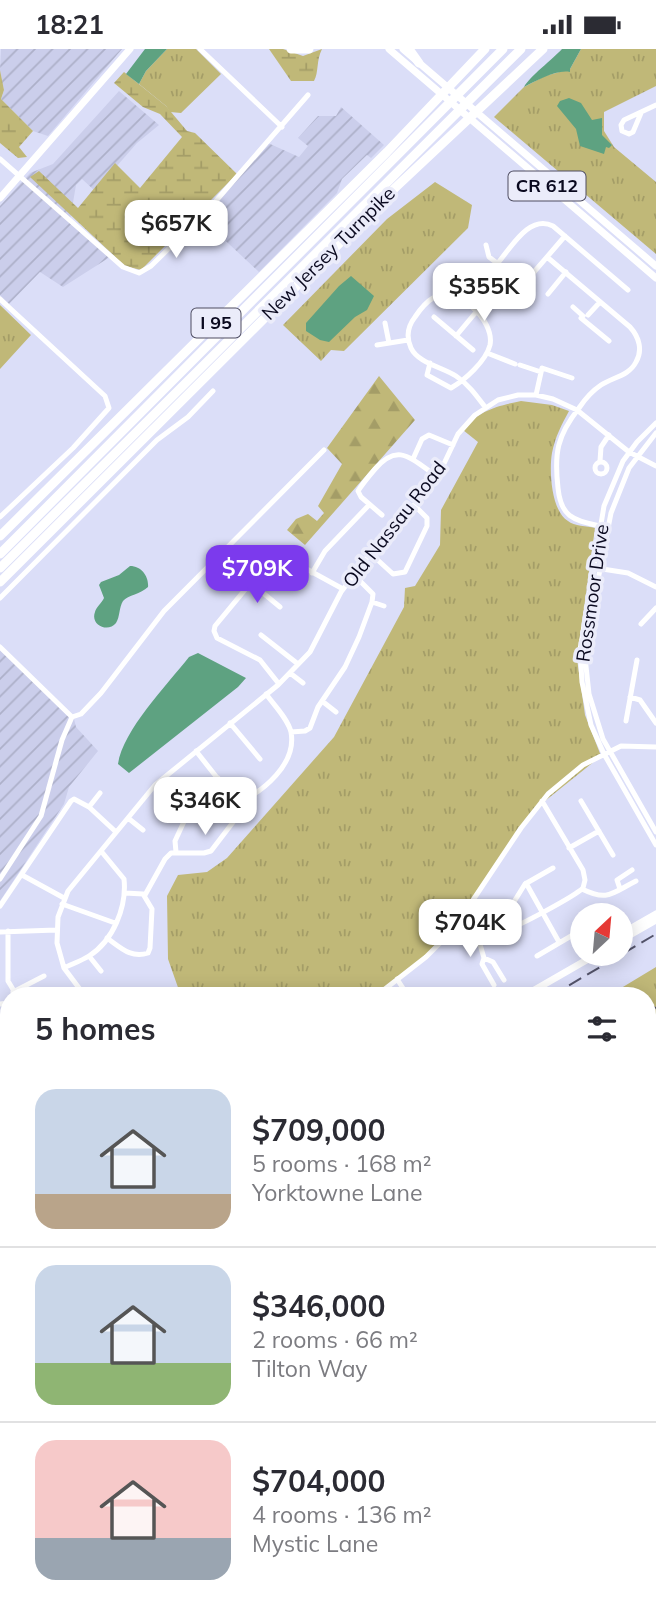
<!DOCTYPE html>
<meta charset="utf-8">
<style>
body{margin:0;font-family:Mulish,sans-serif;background:#f7f7f7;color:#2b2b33;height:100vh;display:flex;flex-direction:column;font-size:26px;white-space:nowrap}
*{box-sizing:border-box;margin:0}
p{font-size:23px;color:#7c7c81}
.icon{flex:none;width:38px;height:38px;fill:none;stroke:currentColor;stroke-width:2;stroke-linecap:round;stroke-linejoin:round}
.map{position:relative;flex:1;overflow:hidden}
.details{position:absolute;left:0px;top:938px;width:656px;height:623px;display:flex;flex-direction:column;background:#fff;border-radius:28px 28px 0 0;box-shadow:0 4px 18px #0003}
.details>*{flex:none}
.needle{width:46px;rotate:26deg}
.fabs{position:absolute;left:570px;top:854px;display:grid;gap:14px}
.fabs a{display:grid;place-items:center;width:63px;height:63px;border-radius:50%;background:#fff;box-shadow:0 4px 18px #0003;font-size:35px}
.price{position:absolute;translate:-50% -60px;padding:0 16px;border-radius:14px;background:#fff;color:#222;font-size:23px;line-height:46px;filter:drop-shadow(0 2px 4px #0008)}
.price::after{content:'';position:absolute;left:50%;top:42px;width:21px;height:16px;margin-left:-10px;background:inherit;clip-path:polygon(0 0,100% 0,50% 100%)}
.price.active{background:#7c3aed;color:#fff}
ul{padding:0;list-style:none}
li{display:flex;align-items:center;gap:21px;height:175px;padding:0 35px}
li+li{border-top:2px solid #e1e1e2}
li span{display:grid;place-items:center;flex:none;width:196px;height:140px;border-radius:21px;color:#555}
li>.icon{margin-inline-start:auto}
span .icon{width:84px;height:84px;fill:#fffc;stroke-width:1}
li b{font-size:30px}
h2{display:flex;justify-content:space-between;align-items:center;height:84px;padding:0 35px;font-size:30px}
.status{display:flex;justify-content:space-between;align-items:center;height:49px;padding:0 35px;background:#fff;direction:ltr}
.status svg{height:19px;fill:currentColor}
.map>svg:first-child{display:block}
.industrial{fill:url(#industrial-furrows)}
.grass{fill:url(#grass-tufts)}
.forest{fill:url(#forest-firs)}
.wetland{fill:url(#wetland-marsh)}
.water{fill:#5ea281}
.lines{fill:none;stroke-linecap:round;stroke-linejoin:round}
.stream{stroke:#5ea281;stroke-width:2}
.minor{stroke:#fff;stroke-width:5}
.major{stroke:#fff;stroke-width:7}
.highway{stroke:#fff;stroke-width:9}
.rail{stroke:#54546b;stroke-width:2;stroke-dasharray:14 7;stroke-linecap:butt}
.labels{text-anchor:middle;stroke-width:7;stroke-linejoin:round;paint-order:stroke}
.shield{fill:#ebecfa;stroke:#4e4d61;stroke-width:2}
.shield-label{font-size:18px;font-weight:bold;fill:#0a091f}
.street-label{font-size:19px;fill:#0a091f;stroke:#ebecfa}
</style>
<div class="status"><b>18:21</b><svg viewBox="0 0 49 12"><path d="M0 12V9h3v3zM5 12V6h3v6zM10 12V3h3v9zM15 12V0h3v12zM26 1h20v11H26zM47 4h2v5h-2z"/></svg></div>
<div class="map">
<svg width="656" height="1561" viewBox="0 0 656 1561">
<defs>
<pattern id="industrial-furrows" width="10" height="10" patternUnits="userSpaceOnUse" patternTransform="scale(1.75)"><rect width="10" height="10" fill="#cbceeb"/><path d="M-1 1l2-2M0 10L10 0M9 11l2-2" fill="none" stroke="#adb0c9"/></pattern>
<pattern id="grass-tufts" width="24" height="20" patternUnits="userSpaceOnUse" patternTransform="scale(1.75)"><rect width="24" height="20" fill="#c0b878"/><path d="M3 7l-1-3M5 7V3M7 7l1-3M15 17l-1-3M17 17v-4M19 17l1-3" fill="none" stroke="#a49d67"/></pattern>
<pattern id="forest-firs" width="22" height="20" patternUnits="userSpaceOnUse" patternTransform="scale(1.75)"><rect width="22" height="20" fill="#c0b878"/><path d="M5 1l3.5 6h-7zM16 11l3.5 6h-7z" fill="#a49d67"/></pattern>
<pattern id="wetland-marsh" width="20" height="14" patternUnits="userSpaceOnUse" patternTransform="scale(1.75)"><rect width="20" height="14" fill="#c0b878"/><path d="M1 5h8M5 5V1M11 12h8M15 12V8" fill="none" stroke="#a49d67"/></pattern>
</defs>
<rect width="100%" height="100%" fill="#dbdef8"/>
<!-- industrial -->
<path class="industrial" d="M1 0H122L48 87 33 82 1 50 4 41 0 21Z
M119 42 159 76 137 94 95 142 82 130 76 136 70 171 110 208 63 238 40 223 9 255 0 246V157L30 124 53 115Z
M341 58 384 96 371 109 367 106 342 130 337 144 259 223 200 168 268 94 299 108 308 97 298 89 318 67H336Z
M0 597 65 662 73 666 76 678 98 702 69 738 64 755 0 852Z
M648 1015H656V1089L648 1087Z
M656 1130V1308L648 1301V1133L652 1135Z
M648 1347 656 1354V1561H644L633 1552H648Z"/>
<!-- grass -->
<path class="grass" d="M167 0H196L221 25 181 64 170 63 166 57 139 35 146 22Z
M581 0H656V37L604 63V82L614 98 656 133V205L494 68 524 38 545 27 570 20Z
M435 133 472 156 468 179 344 302 331 301 321 312 283 276 387 170Z
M0 256 31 286 0 320Z
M521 352 552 356 569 362C562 375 555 388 552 404 549 421 551 462 568 472 574 477 587 477 595 479L577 610 585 666 601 707 535 760 448 887 376 947H181L168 910 167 847 178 826 207 823 227 809 334 688 404 558 405 539 415 537 440 496 441 461 478 393 463 381C479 361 497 357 521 352Z
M656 918V1015H648V947H608Z
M0 1181 9 1186V1259L0 1264Z"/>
<!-- forest -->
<path class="forest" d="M379 327 415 371 305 496 287 481 296 470 308 465 317 472 324 464 318 457 342 415 327 399Z"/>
<!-- wetland -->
<path class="wetland" d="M269 0H283L303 7 322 0C316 12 319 23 314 32H291Z
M0 21 4 41 1 50 33 82 19 98 27 108 18 109 0 94Z
M124 23 166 57 187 82 195 84 237 125 141 221 125 217 30 128 39 122 78 159 115 114 140 139 182 88 160 65 143 58 114 34Z"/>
<!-- water -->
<path class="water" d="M145 0H167L146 22 139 35 126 25Z
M562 0H581L570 20V23C558 20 537 31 524 38 529 28 553 10 562 0Z
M569 49 581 54 592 71 602 69V86L612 96 609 99 606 98 604 105 580 97 576 80 557 57 560 52Z
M351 227 374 247 367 261 355 268 329 293 320 291 306 282V274L339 237Z
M130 517C142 517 149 528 148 538 141 545 128 546 123 552 119 558 120 568 116 574 108 584 90 576 95 563 96 558 102 554 104 549L99 536 101 533 119 526Z
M198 604 246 629 238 638 129 724 118 715C123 681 167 636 189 608Z"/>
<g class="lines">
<!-- stream -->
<path class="stream" d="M0 1047 9 1049"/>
<!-- minor -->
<path class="minor" d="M200 0 282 78
M641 64 633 83 629 85 622 82 621 76 624 71 656 56
M0 110 123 218 139 224 151 217 208 161 308 46
M486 196 489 208 522 233 528 230 565 187
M547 208 630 278C639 288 643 301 636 313 629 327 613 328 601 336 592 342 585 350 579 359 557 387 554 404 558 439 561 469 574 471 600 477
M497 215C511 199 529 165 553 177L628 241
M437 224 441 246
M477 231 507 256
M548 245 566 223
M0 250 105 347 109 359 73 399 0 468
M573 258 583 267 581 269 609 292
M588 266 600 253
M434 268 473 301
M385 274 389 294
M456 287 492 244
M377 296 408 291
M487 304 515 315
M430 314 427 326 451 339C465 331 486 312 490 296 495 271 457 236 433 249 426 253 419 262 415 268 408 277 406 288 411 299 418 314 442 318 456 327 468 335 476 346 485 358
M520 316 541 323
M536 346 542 319 572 329
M656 374 637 393 623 412 604 457 580 601 582 633 591 676 604 705 656 796
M656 384 629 419 611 464 589 577 585 608 589 645 603 690 656 783
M413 410 422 390 429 386 453 396
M600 412 601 398 609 386
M595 419a6 6 0 1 1 12 0a6 6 0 1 1-12 0Z
M382 466 361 448 358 442C363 434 369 427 375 420 395 397 406 405 428 421
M370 504 393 525 405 523 427 477V469L414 456
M596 519 628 524 656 538
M312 524 325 502 369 456
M251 534 280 558
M0 549 157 391 188 368 213 342
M372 553 384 557
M641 575 656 559
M261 586 298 615
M0 598 72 668 62 691 41 767 0 830
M290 624 303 634
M279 635 260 611 217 589 214 582 215 577 273 507 281 506 343 540
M630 648 640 651 656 674
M322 652 336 663
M72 668 81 665 101 644 164 562 324 401
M626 672 637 611
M230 674 260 710
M291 683 305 682 310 679 318 658 345 618 359 588 372 553 373 545 354 526
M581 752 613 806
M237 754C263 743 297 715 291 683 288 670 274 656 266 645
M89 758 100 744
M210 768 230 745
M128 769 143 781
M569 799 599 782
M176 803 175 792 194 751 218 729
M22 826 64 849
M526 834 559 893
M582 840C608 853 612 844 636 832
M620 840 617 831 632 821
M145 846 165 810 171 804H204L211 802 237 768V754L196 702
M62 855 115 874
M0 857 71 752 74 750 89 758 116 783
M507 864 525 835 553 819
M462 869C475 875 490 883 505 881 514 880 575 847 583 839L585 831 583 821 542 752
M481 878 479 892 484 909 482 915 494 936
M8 882V932L17 947
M0 883 56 881
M107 889C120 898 131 910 148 904L150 899 152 860 143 845 125 844
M89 907 101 922
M537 907 583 880
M484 909 493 913 504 931
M64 919C72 915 81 912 89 907 113 892 127 858 124 830L101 802
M397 930 408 947
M13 943 44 927
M85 947 64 919 57 894 58 868 68 842 155 736 278 636 310 603 341 543 384 486 411 460 440 423 458 385 475 366 498 351 518 346H536L553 350 577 361 629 403 656 417
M376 947 426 908 453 881 521 779 548 745 583 716 621 697 656 698
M0 955 9 954
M0 996 9 995
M0 1037 9 1039
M0 1063 9 1070
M648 1108 656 1109
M0 1125 9 1132
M0 1275 9 1269
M1 1514 4 1508 9 1510
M1 1514 4 1517 9 1516
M77 1552 82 1555 103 1552
M112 1552H128
M209 1552 222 1561
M407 1552 417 1559 420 1557 421 1552
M524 1552 534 1561
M323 1561 335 1558 353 1561
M371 1561 373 1552"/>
<!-- major -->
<path class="major" d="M389 0 656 229
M403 0 656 217
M0 149 130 0
M621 885 656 865
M621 891 656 871
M524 947 597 905
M0 1474 9 1460"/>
<!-- highway -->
<path class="highway" d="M291 0H309
M409 0 419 14
M0 487 387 103 485 0
M0 505 503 0
M0 519 521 0
M0 533 396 138 543 0"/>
<!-- rail -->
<path class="rail" d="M551 947 656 885
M648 956 656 959
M648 1226 656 1216
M0 1269 9 1264
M0 1367 2 1368"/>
</g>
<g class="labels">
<!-- shield labels -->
<g class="shield">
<rect x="508.5" y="122.5" width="77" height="29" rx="5"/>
<rect x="191.5" y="259.5" width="49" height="29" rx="5"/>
</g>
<g class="shield-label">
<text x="547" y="143">CR 612</text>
<text x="216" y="280">I 95</text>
</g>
<!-- street labels -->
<g class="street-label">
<text transform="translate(328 204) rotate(-45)" y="7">New Jersey Turnpike</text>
<text transform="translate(394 475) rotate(-52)" y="7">Old Nassau Road</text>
<text transform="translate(592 544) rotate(-82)" y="7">Rossmoor Drive</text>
</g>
</g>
</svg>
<div class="fabs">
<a><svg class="needle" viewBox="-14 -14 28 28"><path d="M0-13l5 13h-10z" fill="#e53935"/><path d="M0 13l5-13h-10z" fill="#7c7c81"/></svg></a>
</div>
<b class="price" style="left:176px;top:211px">$657K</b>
<b class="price" style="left:484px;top:274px">$355K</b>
<b class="price active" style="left:257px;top:556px">$709K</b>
<b class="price" style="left:205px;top:788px">$346K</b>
<b class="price" style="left:470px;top:910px">$704K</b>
<section class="details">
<h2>5 homes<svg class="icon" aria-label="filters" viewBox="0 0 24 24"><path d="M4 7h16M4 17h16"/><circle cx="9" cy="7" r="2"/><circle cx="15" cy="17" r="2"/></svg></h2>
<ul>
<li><span style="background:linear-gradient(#c9d6e8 75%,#b9a48a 0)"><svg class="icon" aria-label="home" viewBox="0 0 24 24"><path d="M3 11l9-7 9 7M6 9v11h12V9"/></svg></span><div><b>$709,000</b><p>5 rooms · 168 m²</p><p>Yorktowne Lane</p></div></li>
<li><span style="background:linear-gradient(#c9d6e8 70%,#8fb573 0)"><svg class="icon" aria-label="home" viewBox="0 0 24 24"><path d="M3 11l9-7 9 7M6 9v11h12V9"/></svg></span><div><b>$346,000</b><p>2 rooms · 66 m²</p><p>Tilton Way</p></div></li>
<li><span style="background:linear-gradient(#f6c9c9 70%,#9aa5b1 0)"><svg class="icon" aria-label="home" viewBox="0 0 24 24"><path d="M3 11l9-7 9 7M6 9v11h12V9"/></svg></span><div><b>$704,000</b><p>4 rooms · 136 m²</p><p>Mystic Lane</p></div></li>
</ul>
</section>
</div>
